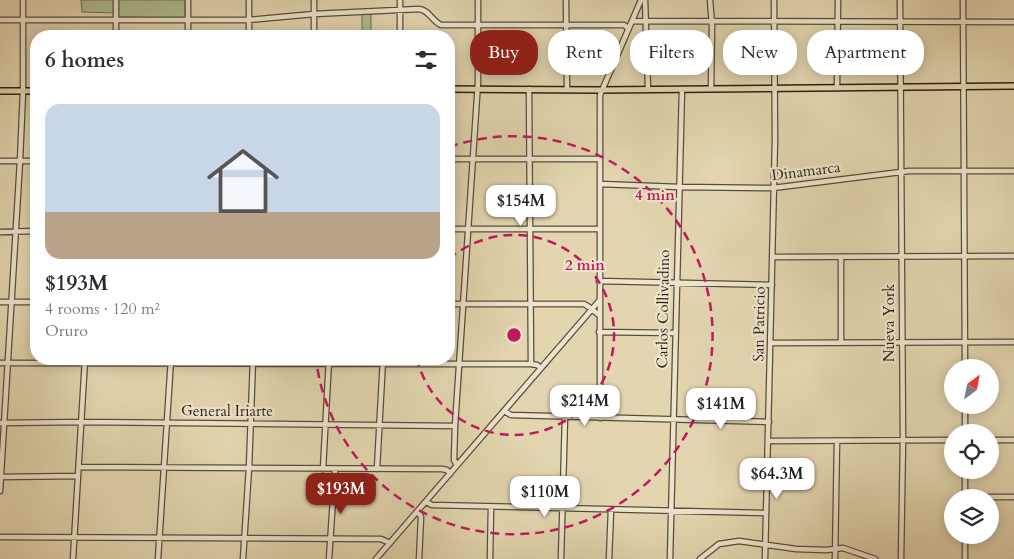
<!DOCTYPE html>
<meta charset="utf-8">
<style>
body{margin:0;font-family:Cardo,serif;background:#f2f2f3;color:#2b2b33;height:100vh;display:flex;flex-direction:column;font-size:19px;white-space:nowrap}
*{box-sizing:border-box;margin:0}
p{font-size:16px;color:#7c7c81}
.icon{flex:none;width:28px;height:28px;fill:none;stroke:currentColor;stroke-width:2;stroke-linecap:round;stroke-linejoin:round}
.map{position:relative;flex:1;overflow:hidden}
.side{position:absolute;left:30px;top:30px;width:425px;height:335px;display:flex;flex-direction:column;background:#fff;border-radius:20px;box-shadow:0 2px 12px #0003}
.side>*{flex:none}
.banner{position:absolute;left:470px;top:30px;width:469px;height:45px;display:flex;gap:10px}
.needle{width:32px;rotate:32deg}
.controls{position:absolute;left:944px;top:359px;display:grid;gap:10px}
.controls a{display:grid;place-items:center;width:55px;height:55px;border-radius:50%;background:#fff;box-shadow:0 2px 12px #0003;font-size:25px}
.price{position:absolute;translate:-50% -42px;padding:0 11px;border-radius:10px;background:#fff;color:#222;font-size:16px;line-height:32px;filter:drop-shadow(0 1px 2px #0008)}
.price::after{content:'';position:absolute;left:50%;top:30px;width:15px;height:11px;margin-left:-8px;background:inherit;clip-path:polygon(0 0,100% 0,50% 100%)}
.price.selected{background:#8f2418;color:#fff}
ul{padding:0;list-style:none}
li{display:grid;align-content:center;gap:10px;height:265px;padding:0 15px}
li span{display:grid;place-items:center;height:155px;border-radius:15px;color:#555}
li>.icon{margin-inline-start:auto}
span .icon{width:90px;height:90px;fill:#fffc;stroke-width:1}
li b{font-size:21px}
h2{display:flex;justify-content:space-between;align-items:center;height:60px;padding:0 15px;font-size:21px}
.chip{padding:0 18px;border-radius:20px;background:#fff;box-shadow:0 2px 12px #0003;font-size:18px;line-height:45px}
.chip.selected{background:#8f2418;color:#fff}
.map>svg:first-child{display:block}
.green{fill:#adbe90;stroke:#6c6e53}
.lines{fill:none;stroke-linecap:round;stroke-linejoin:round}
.minor-casing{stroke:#584c3c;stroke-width:7}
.major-casing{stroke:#2a1f16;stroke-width:8}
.minor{stroke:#ece4cb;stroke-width:4.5}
.major{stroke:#e2d5af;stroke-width:5}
.ring{fill:none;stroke:#c2185b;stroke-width:2.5;stroke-dasharray:9 6}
.labels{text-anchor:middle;stroke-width:4.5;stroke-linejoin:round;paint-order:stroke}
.street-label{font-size:15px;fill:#2a1f16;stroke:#ece4cb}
.centre{fill:#c2185b;stroke:#ece4cb;stroke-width:2.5}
.ring-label{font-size:15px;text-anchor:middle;font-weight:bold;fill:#c2185b;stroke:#ece4cb;stroke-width:4.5;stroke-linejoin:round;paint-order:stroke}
</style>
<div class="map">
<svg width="1014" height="559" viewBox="0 0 1014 559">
<rect width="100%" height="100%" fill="#e2d5af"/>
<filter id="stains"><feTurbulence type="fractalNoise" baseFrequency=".004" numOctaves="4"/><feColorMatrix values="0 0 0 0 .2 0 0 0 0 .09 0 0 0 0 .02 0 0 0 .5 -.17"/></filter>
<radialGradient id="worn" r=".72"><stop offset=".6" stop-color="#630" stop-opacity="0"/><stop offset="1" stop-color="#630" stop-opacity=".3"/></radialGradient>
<!-- green -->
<path class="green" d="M81 0H116V13L82 12Z
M118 0H185V18L117 17Z
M362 14H371V33H368V36H362Z"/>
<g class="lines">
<defs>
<path id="minor" d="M249 0V36
M314 0V36
M400 0V36
M566 0 567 89
M645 0 648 89
M710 0 712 25 711 89
M900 0 903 440 901 559
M963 0 965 368
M0 20H249L314 14 419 9C429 10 432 21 441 25H624L628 28
M632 21 1014 22
M116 36V0
M188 36V0
M837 88 838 0
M529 89 531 364
M449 159H600
M0 161H36
M600 184 679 187 773 188 909 171H1014
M449 229H599
M0 232 36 231
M773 257 1014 256
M599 281 772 285
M0 302H36
M449 304H584L589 307 599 315
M599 332 675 333
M841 342V257
M771 343 1014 342
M0 363 531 364 537 365 541 368
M965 405V432
M504 411 511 415 769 422
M600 418V95L641 0
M0 423 82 422 455 426
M990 440H1014
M769 441 952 440
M457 465 454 460 455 426 478 82V0
M79 467 442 469 447 470 450 474
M323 469 329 359
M377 469 383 359
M965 470V498
M0 477 78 476
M0 491 20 161 23 91V0
M965 497H1014
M426 502 432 505 766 513
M418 511 421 517 419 559
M0 537 381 539 390 543
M73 559 85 359
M158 559 171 359
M243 559 249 468 253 359
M329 559 335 469
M376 559 599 301
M490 559 491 507
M561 559 565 417
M609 559 611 510
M670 559 682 89
M700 559 719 544 739 541 796 549 826 550 843 548 875 559
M765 559 775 139 774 0
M835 559 837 441
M965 559V535"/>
<path id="major" d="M449 89 600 90 1014 86
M0 91H36"/>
</defs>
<!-- minor casing -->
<use href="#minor" class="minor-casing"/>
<!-- major casing -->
<use href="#major" class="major-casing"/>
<!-- minor -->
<use href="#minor" class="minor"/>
<!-- major -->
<use href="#major" class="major"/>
</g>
<!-- distance rings -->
<g class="ring">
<path d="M449 259A100 100 0 1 1 417 359"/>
<path d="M449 147A199 199 0 1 1 316 359"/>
</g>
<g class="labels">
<!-- street labels -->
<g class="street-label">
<text transform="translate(806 171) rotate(-7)" y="5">Dinamarca</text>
<text transform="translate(663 309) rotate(-89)" y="5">Carlos Collivadino</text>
<text transform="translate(889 323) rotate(-90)" y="5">Nueva York</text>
<text transform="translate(759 324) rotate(-89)" y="5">San Patricio</text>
<text x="227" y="416">General Iriarte</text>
</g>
</g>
<circle cx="514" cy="335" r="8" class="centre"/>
<g class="ring-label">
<text x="655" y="200">4 min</text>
<text x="585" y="270">2 min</text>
</g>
<rect width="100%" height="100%" filter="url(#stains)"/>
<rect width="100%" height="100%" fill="url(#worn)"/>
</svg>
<div class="controls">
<a><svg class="needle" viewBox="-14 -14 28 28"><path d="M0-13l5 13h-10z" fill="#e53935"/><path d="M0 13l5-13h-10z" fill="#7c7c81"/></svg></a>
<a><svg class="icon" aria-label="locate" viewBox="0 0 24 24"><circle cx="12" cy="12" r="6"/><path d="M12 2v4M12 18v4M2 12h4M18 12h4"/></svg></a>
<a><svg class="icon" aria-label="layers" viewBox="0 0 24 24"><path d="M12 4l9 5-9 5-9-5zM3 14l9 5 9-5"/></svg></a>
</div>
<b class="price" style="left:521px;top:227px">$154M</b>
<b class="price" style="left:585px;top:427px">$214M</b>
<b class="price" style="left:721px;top:430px">$141M</b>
<b class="price" style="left:777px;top:500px">$64.3M</b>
<b class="price selected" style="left:341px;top:515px">$193M</b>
<b class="price" style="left:545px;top:518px">$110M</b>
<div class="banner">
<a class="chip selected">Buy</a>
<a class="chip">Rent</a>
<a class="chip">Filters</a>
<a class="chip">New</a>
<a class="chip">Apartment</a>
</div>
<section class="side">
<h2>6 homes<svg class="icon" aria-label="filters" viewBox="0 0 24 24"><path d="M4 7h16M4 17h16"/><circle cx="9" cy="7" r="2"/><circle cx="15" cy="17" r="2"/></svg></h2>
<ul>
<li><span style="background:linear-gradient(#c9d6e8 70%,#b9a48a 0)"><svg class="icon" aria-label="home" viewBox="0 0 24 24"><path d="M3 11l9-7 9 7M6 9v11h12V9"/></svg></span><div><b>$193M</b><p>4 rooms · 120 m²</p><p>Oruro</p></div></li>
</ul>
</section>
</div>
